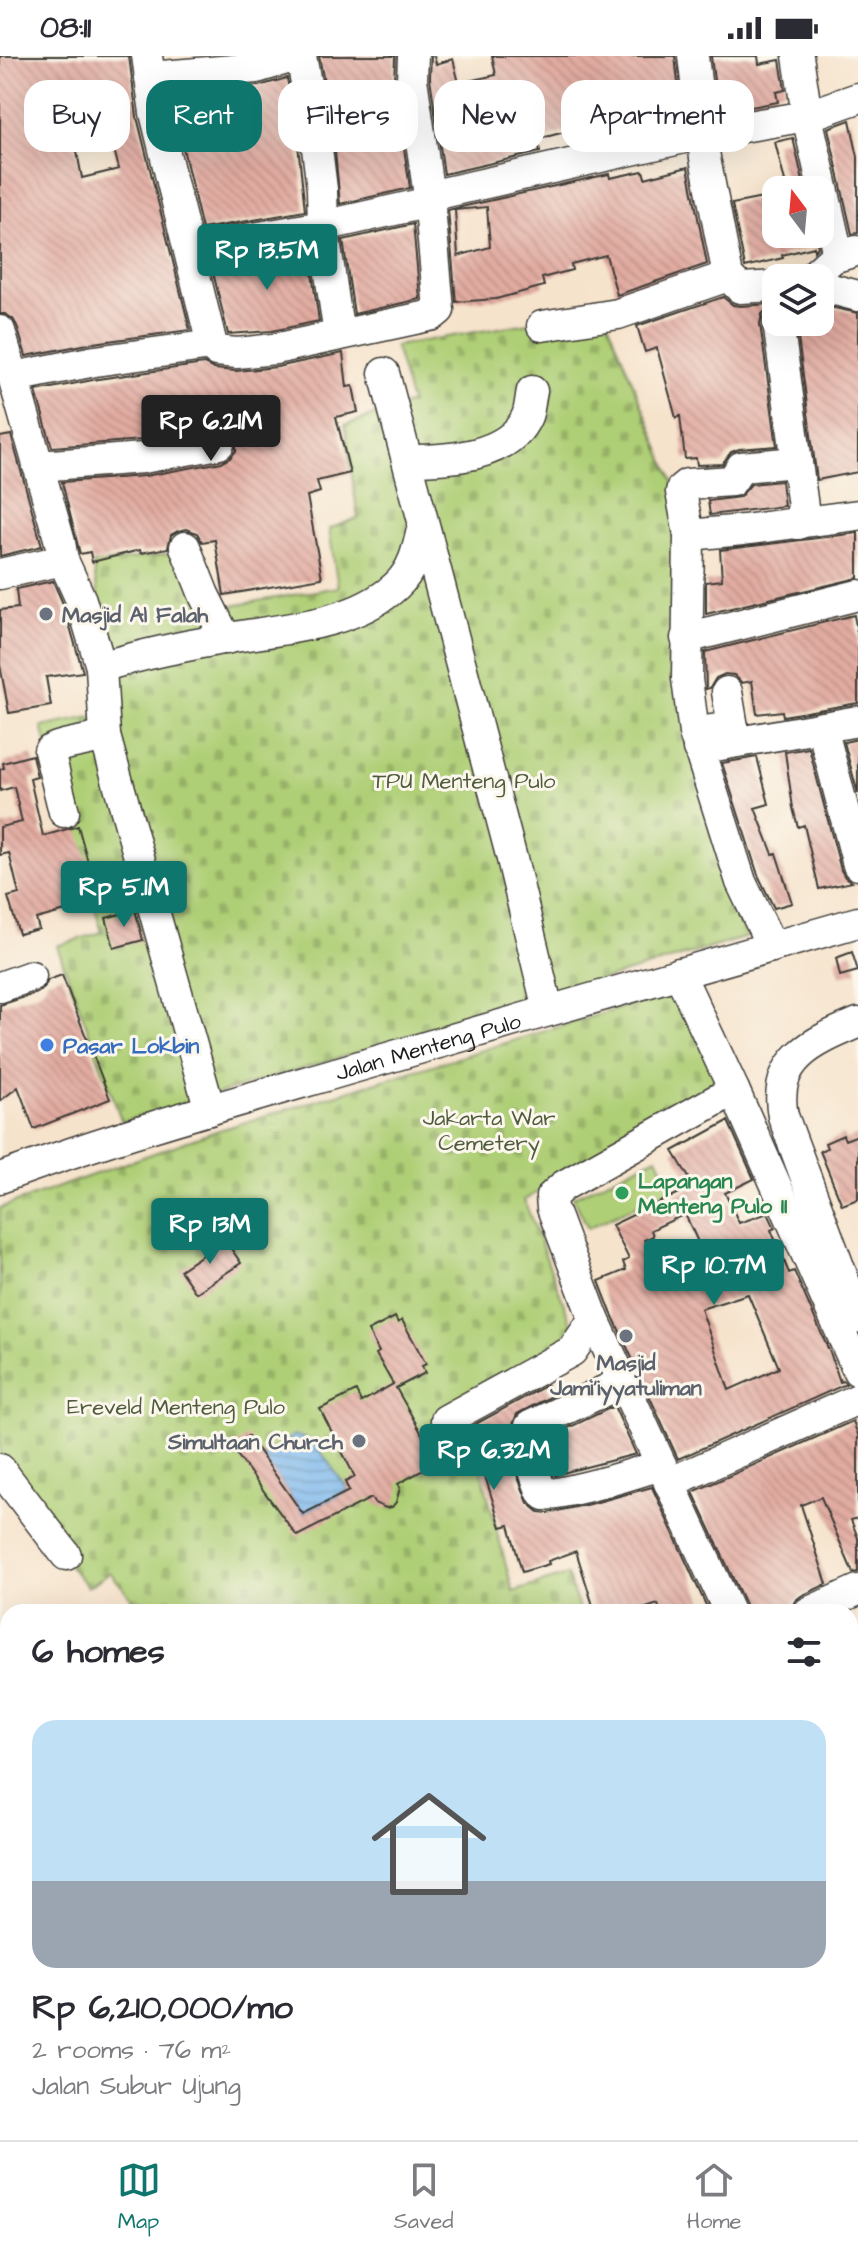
<!DOCTYPE html>
<meta charset="utf-8">
<style>
body{margin:0;font-family:"Architects Daughter",sans-serif;background:#f2f2f3;color:#2b2b33;height:100vh;display:flex;flex-direction:column;font-size:30px;white-space:nowrap}
*{box-sizing:border-box;margin:0}
p{font-size:26px;color:#7c7c81}
.icon{flex:none;width:44px;height:44px;fill:none;stroke:currentColor;stroke-width:2;stroke-linecap:round;stroke-linejoin:round}
.map{position:relative;flex:1;overflow:hidden}
.panel{position:absolute;left:0px;top:1548px;width:858px;height:536px;display:flex;flex-direction:column;background:#fff;border-radius:24px 24px 0 0;box-shadow:0 8px 32px #0002}
.panel>*{flex:none}
.hud{position:absolute;left:24px;top:24px;width:810px;height:72px;display:flex;gap:16px}
.needle{width:52px;rotate:344deg}
.tools{position:absolute;left:762px;top:120px;display:grid;gap:16px}
.tools a{display:grid;place-items:center;width:72px;height:72px;border-radius:16px;background:#fff;box-shadow:0 8px 32px #0002;font-size:40px}
.price{position:absolute;translate:-50% -68px;padding:0 18px;border-radius:8px;background:#0f766e;color:#fff;font-size:26px;line-height:52px;filter:drop-shadow(0 2px 4px #0008)}
.price::after{content:'';position:absolute;left:50%;top:48px;width:24px;height:18px;margin-left:-12px;background:inherit;clip-path:polygon(0 0,100% 0,50% 100%)}
.price.selected{background:#222;color:#fff}
ul{padding:0;list-style:none}
li{display:grid;align-content:center;gap:16px;height:424px;padding:0 32px}
li+li{border-top:2px solid #e1e1e2}
li span{display:grid;place-items:center;height:248px;border-radius:24px;color:#555}
li>.icon{margin-inline-start:auto}
span .icon{width:144px;height:144px;fill:#fffc;stroke-width:1}
li b{font-size:34px}
h2{display:flex;justify-content:space-between;align-items:center;height:96px;padding:0 32px;font-size:34px}
.tag{padding:0 28px;border-radius:24px;background:#fff;box-shadow:0 8px 32px #0002;font-size:28px;line-height:72px}
.tag.selected{background:#0f766e;color:#fff}
.status{display:flex;justify-content:space-between;align-items:center;height:56px;padding:0 40px;background:#fff;direction:ltr}
.status svg{height:22px;fill:currentColor}
.tabs{display:flex;justify-content:space-around;align-items:center;height:112px;border-top:2px solid #e1e1e2;background:#fff;font-size:22px;color:#7c7c81}
.tabs a{display:grid;justify-items:center;gap:4px}
.tabs .selected{color:#0f766e}
.map>svg:first-child{display:block}
.green{fill:#afcf76;stroke:#667649;stroke-width:2}
.cemetery{fill:url(#cemetery-stones);stroke:#667649;stroke-width:2}
.water{fill:url(#water-rules);stroke:#4c6a84;stroke-width:2}
.lines{fill:none;stroke-linecap:round;stroke-linejoin:round}
.stream{stroke:#7bb7ed;stroke-width:6}
.building{fill:url(#building-back-hatch);fill-rule:evenodd}
.minor-casing{stroke:#3d3a36;stroke-width:33}
.major-casing{stroke:#3d3a36;stroke-width:41}
.minor{stroke:#fff;stroke-width:30}
.major{stroke:#fbbe6e;stroke-width:38}
.worship-dot{fill:#6b7280;stroke:#fbf7ec;stroke-width:3}
.shop-dot{fill:#3f7fe0;stroke:#fbf7ec;stroke-width:3}
.leisure-dot{fill:#2e9e5b;stroke:#fbf7ec;stroke-width:3}
.labels{text-anchor:middle;stroke-width:6;stroke-linejoin:round;paint-order:stroke}
.worship-label{font-size:22px;font-weight:bold;fill:#5b616d;stroke:#fbf7ec;text-anchor:start}
.park-label{font-size:22px;fill:#4f5b3c;stroke:#fbf7ec}
.shop-label{font-size:22px;font-weight:bold;fill:#366cbe;stroke:#fbf7ec;text-anchor:start}
.street-label{font-size:22px;fill:#1c1c1c;stroke:#fbf7ec}
.leisure-label{font-size:22px;font-weight:bold;fill:#27864d;stroke:#fbf7ec;text-anchor:start}
</style>
<div class="status"><b>08:11</b><svg viewBox="0 0 49 12"><path d="M0 12V9h3v3zM5 12V6h3v6zM10 12V3h3v9zM15 12V0h3v12zM26 1h20v11H26zM47 4h2v5h-2z"/></svg></div>
<div class="map">
<svg width="858" height="2084" viewBox="0 0 858 2084">
<defs>
<pattern id="cemetery-stones" width="16" height="16" patternUnits="userSpaceOnUse" patternTransform="scale(2)"><rect width="16" height="16" fill="#afcf76"/><path d="M2 7V4a2 2 0 0 1 4 0v3zM10 15v-3a2 2 0 0 1 4 0v3z" fill="#96b166"/></pattern>
<pattern id="water-rules" width="6" height="5" patternUnits="userSpaceOnUse" patternTransform="scale(2)"><rect width="6" height="5" fill="#7bb7ed"/><path d="M0 2.5h6" fill="none" stroke="#6494bf"/></pattern>
<pattern id="building-back-hatch" width="6" height="6" patternUnits="userSpaceOnUse" patternTransform="scale(2)"><rect width="6" height="6" fill="#e1aaa0"/><path d="M-1 5l2 2M0 0l6 6M5-1l2 2" fill="none" stroke="#c09289"/></pattern>
</defs>
<rect width="100%" height="100%" fill="#fbf7ec"/>
<filter id="ink" filterUnits="userSpaceOnUse"><feTurbulence type="fractalNoise" baseFrequency=".0125" numOctaves="2"/><feDisplacementMap in="SourceGraphic" scale="16" xChannelSelector="R" yChannelSelector="G"/><feConvolveMatrix kernelMatrix="1 2 1 2 8 2 1 2 1" color-interpolation-filters="sRGB"/></filter>
<filter id="wash" filterUnits="userSpaceOnUse"><feTurbulence type="fractalNoise" baseFrequency=".006" numOctaves="4" result="noise"/><feDisplacementMap in="SourceGraphic" scale="32" xChannelSelector="R" yChannelSelector="G"/><feGaussianBlur stdDeviation="1.8" result="paint"/><feColorMatrix in="noise" values="0 0 0 0 0 0 0 0 0 0 0 0 0 0 0 0 0 1.4 0 .05"/><feComposite in="paint" operator="in"/></filter>
<g filter="url(#wash)">
<rect width="100%" height="100%" fill="#f6e3cc"/>
<!-- green -->
<path class="green" d="M657 1101 672 1133 588 1172 573 1141Z"/>
<!-- cemetery -->
<path class="cemetery" d="M603 254 690 467 681 648 747 881 122 1066 57 890 102 876 42 671 115 656 93 508 201 494 214 553 338 531 329 473 358 462 345 369 411 347 395 290Z
M677 935 722 1032 524 1144 574 1274 564 1288 394 1392 409 1422 476 1395 513 1536 567 1519 580 1556H143L110 1516 88 1531 0 1431V1152L216 1075Z
M0 1958 8 1968V2076H93L99 2084H0Z"/>
<!-- water -->
<path class="water" d="M294 1379 313 1385 349 1435 303 1458 262 1401Z"/>
<g class="lines">
<!-- stream -->
<path class="stream" d="M510 2076 520 2084"/>
</g>
<g id="blocks">
<!-- building -->
<path class="building" d="M0 0H129L137 61 190 274 93 287 26 300 17 270 13 263 5 258H0ZM106 62 119 113 82 122 72 70Z
M319 0H395L394 26 410 132 340 148 333 74Z
M431 0H434L436 8 453 3 459 27 496 19 492 0H675L682 64 680 65 678 55 635 66 637 74 580 87 576 73 538 83 540 96 444 118 430 22Z
M711 0H758L759 8 780 4 785 34 776 36 778 46 718 57Z
M287 22 297 79 305 155 202 173 170 37 259 30Z
M850 64 858 101V177L852 178 828 72Z
M793 82 805 134H787L775 86Z
M688 111 707 208 617 239 606 199 571 208 572 214 542 222 544 230 496 243 456 246 448 154 609 118 610 122 643 115 645 122ZM487 151 490 191 458 200 455 154Z
M768 141 776 178H815L818 191 814 195V191L782 199 783 202 745 211 732 148Z
M413 168 420 243 354 258 343 184Z
M308 191 319 265 272 275 228 278 211 208Z
M723 241 733 249 740 250 773 248 762 258 760 268 777 390 739 393 731 396 722 408 697 409 696 402 685 403 680 360 676 362 657 292 645 296 637 270Z
M820 249 858 257V416L817 424 798 282 820 278Z
M343 297 347 331 353 330 358 356 336 361 350 417 317 425 320 436 307 440 322 522 224 539 215 484 202 486 197 477 187 473 178 475 171 479 168 492 141 497 140 494 92 506 90 496 80 498 62 426 145 420 222 406 230 402 236 395V384L232 376 224 371 217 370 141 384 52 391 36 335 98 323 204 308 214 313 236 315 277 311Z
M11 379 42 490 0 500V381Z
M781 425 784 450 710 459 708 445 740 441 751 428Z
M858 477V522L706 558V526L722 524 720 494Z
M53 525 64 550 83 616 46 621 51 650 9 657 0 609V554L18 552 16 533Z
M854 559 858 582V647L783 660 782 655 757 658 752 625 742 627 734 619 725 618 716 622 710 632 706 633 705 596Z
M858 683V738L844 686Z
M809 692 841 814 845 821 852 826 819 833 804 769 798 771 793 752 785 696Z
M32 699 37 721 30 723 43 780 78 770 99 846 36 863 39 873 19 878 8 841 19 838 9 797 0 799V771L22 766 14 731 0 735V713L4 712 3 707Z
M757 701 769 748 755 752 773 798 776 797 792 847 774 852 758 819 722 707Z
M135 854 143 884 114 892 106 862Z
M852 896 858 915 840 920 836 902Z
M62 919 110 1043 34 1073 18 1031 0 1045V949L37 937 44 932 48 924Z
M728 1065 754 1123 725 1137 739 1167 768 1157 775 1172 771 1174 789 1217 794 1215 831 1299 840 1326 843 1325 846 1328 678 1403 611 1256 599 1225 626 1214 623 1206 629 1203 612 1169 694 1130 673 1095ZM685 1158 704 1199 687 1205 692 1221 663 1230 644 1184 653 1180 651 1174ZM748 1238 779 1312 729 1334 701 1253Z
M843 1079 845 1084 858 1079V1143L842 1149 820 1095 827 1092 825 1087Z
M225 1184 241 1207 196 1237 180 1214Z
M395 1261 398 1267 402 1264 426 1308 422 1310 425 1317 396 1332 423 1380 432 1375 437 1380 445 1382 454 1380 547 1329 552 1340 517 1358 510 1376 512 1406 528 1447 539 1456 548 1457 594 1447 652 1431 709 1556H660L658 1548 634 1556H595L576 1495 548 1505 549 1508 522 1516 509 1469 501 1471 475 1388 454 1397 398 1428 400 1432 396 1446 392 1451 386 1452 374 1447 371 1442 297 1480 232 1392 248 1380 303 1458 349 1435 345 1426 355 1421 320 1353 356 1335 361 1346 393 1328 376 1298 379 1296 368 1275Z
M614 1350 636 1398 555 1419 547 1398 545 1383Z
M853 1365 858 1379V1462L851 1464 858 1482V1516L853 1517 821 1441 801 1449 827 1528 801 1540 795 1545 791 1553 782 1556H747L745 1548 693 1436Z"/>
</g>
</g>
<g filter="url(#ink)">
<use href="#blocks" fill-opacity="0" stroke="#3d3a36" stroke-width="2"/>
<g class="lines">
<defs>
<g id="minor">
<path d="M147 0 155 57 212 289"/>
<path d="M301 0 315 76 322 133 323 170 339 279"/>
<path d="M693 0 705 102 728 220 740 232 776 230"/>
<path d="M798 0 807 60 838 199"/>
<path d="M150 21 257 12 297 0"/>
<path d="M429 140 702 78 807 60 858 42"/>
<path d="M190 193 323 170 430 146"/>
<path d="M811 222 833 202 856 195"/>
<path d="M820 230 858 240"/>
<path d="M778 266 803 451 798 468"/>
<path d="M542 270 618 258 728 220"/>
<path d="M0 275 60 486 63 504 81 544 101 611 105 680 210 1054"/>
<path d="M384 317 512 803 548 954"/>
<path d="M14 321 95 305 212 289 216 295 237 297 275 293 433 259 439 254 429 140 412 23 413 0"/>
<path d="M408 404C446 404 509 402 527 360 530 352 530 343 532 335"/>
<path d="M38 410 143 402 219 388"/>
<path d="M689 479 743 474 858 459"/>
<path d="M185 491 204 539 226 583"/>
<path d="M0 518 63 504"/>
<path d="M686 582 858 539"/>
<path d="M101 611C143 598 185 590 228 582 282 573 354 569 396 530 414 514 418 491 423 469"/>
<path d="M822 671 858 809"/>
<path d="M713 687 711 674 733 671 727 636"/>
<path d="M698 693 858 665"/>
<path d="M64 756 49 695C58 688 90 685 105 680"/>
<path d="M772 891 741 826 694 677 687 623 689 479 681 436 682 432 687 428 732 425 741 411 797 406"/>
<path d="M679 917 734 1034 858 1315"/>
<path d="M0 931 31 920"/>
<path d="M858 967C813 986 772 1003 783 1060L858 1262"/>
<path id="s1" d="M0 1122C108 1082 218 1051 329 1019 505 967 682 917 858 866"/>
<path d="M623 1326 530 1370C521 1388 535 1416 541 1435L545 1439C585 1433 623 1421 661 1409"/>
<path d="M446 1364 572 1295 594 1263"/>
<path d="M0 1413 66 1499"/>
<path d="M669 1427 858 1343"/>
<path d="M729 1556 594 1263 552 1152 551 1141 563 1130 734 1034"/>
<path d="M809 1556 858 1534"/>
<path d="M850 1592 858 1611"/>
<path d="M850 1674 858 1668"/>
<path d="M0 1802 8 1813"/>
<path d="M0 1875 8 1886"/>
<path d="M850 1880 858 1878"/>
<path d="M850 1917 858 1935"/>
<path d="M0 1934 8 1945"/>
<path d="M852 1992 858 2006"/>
<path d="M108 2076 114 2084"/>
<path d="M154 2076 160 2084"/>
<path d="M209 2076 215 2084"/>
<path d="M552 2076 560 2084"/>
<path d="M659 2076 661 2084"/>
<path d="M255 2084 266 2076"/>
</g>
<path id="major" d="M850 2052 858 2049
M764 2084 786 2076"/>
</defs>
<!-- minor casing -->
<use href="#minor" class="minor-casing"/>
<!-- major casing -->
<use href="#major" class="major-casing"/>
<!-- minor -->
<use href="#minor" class="minor"/>
<!-- major -->
<use href="#major" class="major"/>
</g>
</g>
<!-- markers -->
<g class="worship-dot">
<circle cx="46" cy="558" r="8"/>
<circle cx="626" cy="1280" r="8"/>
<circle cx="359" cy="1385" r="8"/>
</g>
<circle class="shop-dot" cx="47" cy="989" r="8"/>
<circle class="leisure-dot" cx="622" cy="1137" r="8"/>
<g class="labels">
<!-- worship labels -->
<g class="worship-label">
<text x="62" y="566">Masjid Al Falah</text>
<text x="626" y="1314" text-anchor="middle">Masjid<tspan x="626" dy="25">Jami'iyyatuliman</tspan></text>
<text x="343" y="1393" text-anchor="end">Simultaan Church</text>
</g>
<!-- park labels -->
<g class="park-label">
<text x="464" y="732">TPU Menteng Pulo</text>
<text x="489" y="1069">Jakarta War<tspan x="489" dy="25">Cemetery</tspan></text>
<text x="176" y="1358">Ereveld Menteng Pulo</text>
</g>
<!-- shop labels -->
<g class="shop-label">
<text x="63" y="997">Pasar Lokbin</text>
</g>
<!-- street labels -->
<g class="street-label">
<text dy="8" stroke="none"><textPath href="#s1" startOffset="448">Jalan Menteng Pulo</textPath></text>
</g>
<!-- leisure labels -->
<g class="leisure-label">
<text x="638" y="1132">Lapangan<tspan x="638" dy="25">Menteng Pulo II</tspan></text>
</g>
</g>
</svg>
<div class="tools">
<a><svg class="needle" viewBox="-14 -14 28 28"><path d="M0-13l5 13h-10z" fill="#e53935"/><path d="M0 13l5-13h-10z" fill="#7c7c81"/></svg></a>
<a><svg class="icon" aria-label="layers" viewBox="0 0 24 24"><path d="M12 4l9 5-9 5-9-5zM3 14l9 5 9-5"/></svg></a>
</div>
<b class="price" style="left:267px;top:236px">Rp 13.5M</b>
<b class="price selected" style="left:211px;top:407px">Rp 6.21M</b>
<b class="price" style="left:124px;top:873px">Rp 5.1M</b>
<b class="price" style="left:210px;top:1210px">Rp 13M</b>
<b class="price" style="left:714px;top:1251px">Rp 10.7M</b>
<b class="price" style="left:494px;top:1436px">Rp 6.32M</b>
<div class="hud">
<a class="tag">Buy</a>
<a class="tag selected">Rent</a>
<a class="tag">Filters</a>
<a class="tag">New</a>
<a class="tag">Apartment</a>
</div>
<section class="panel">
<h2>6 homes<svg class="icon" aria-label="filters" viewBox="0 0 24 24"><path d="M4 7h16M4 17h16"/><circle cx="9" cy="7" r="2"/><circle cx="15" cy="17" r="2"/></svg></h2>
<ul>
<li><span style="background:linear-gradient(#bfe0f5 65%,#9aa5b1 0)"><svg class="icon" aria-label="home" viewBox="0 0 24 24"><path d="M3 11l9-7 9 7M6 9v11h12V9"/></svg></span><div><b>Rp 6,210,000/mo</b><p>2 rooms · 76 m²</p><p>Jalan Subur Ujung</p></div></li>
</ul>
</section>
</div>
<nav class="tabs">
<a class="selected"><svg class="icon" aria-label="map" viewBox="0 0 24 24"><path d="M3 6l6-2 6 2 6-2v14l-6 2-6-2-6 2zM9 4v14M15 6v14"/></svg>Map</a>
<a><svg class="icon" aria-label="saved" viewBox="0 0 24 24"><path d="M7 4h10v16l-5-4-5 4z"/></svg>Saved</a>
<a><svg class="icon" aria-label="home" viewBox="0 0 24 24"><path d="M3 11l9-7 9 7M6 9v11h12V9"/></svg>Home</a>
</nav>
